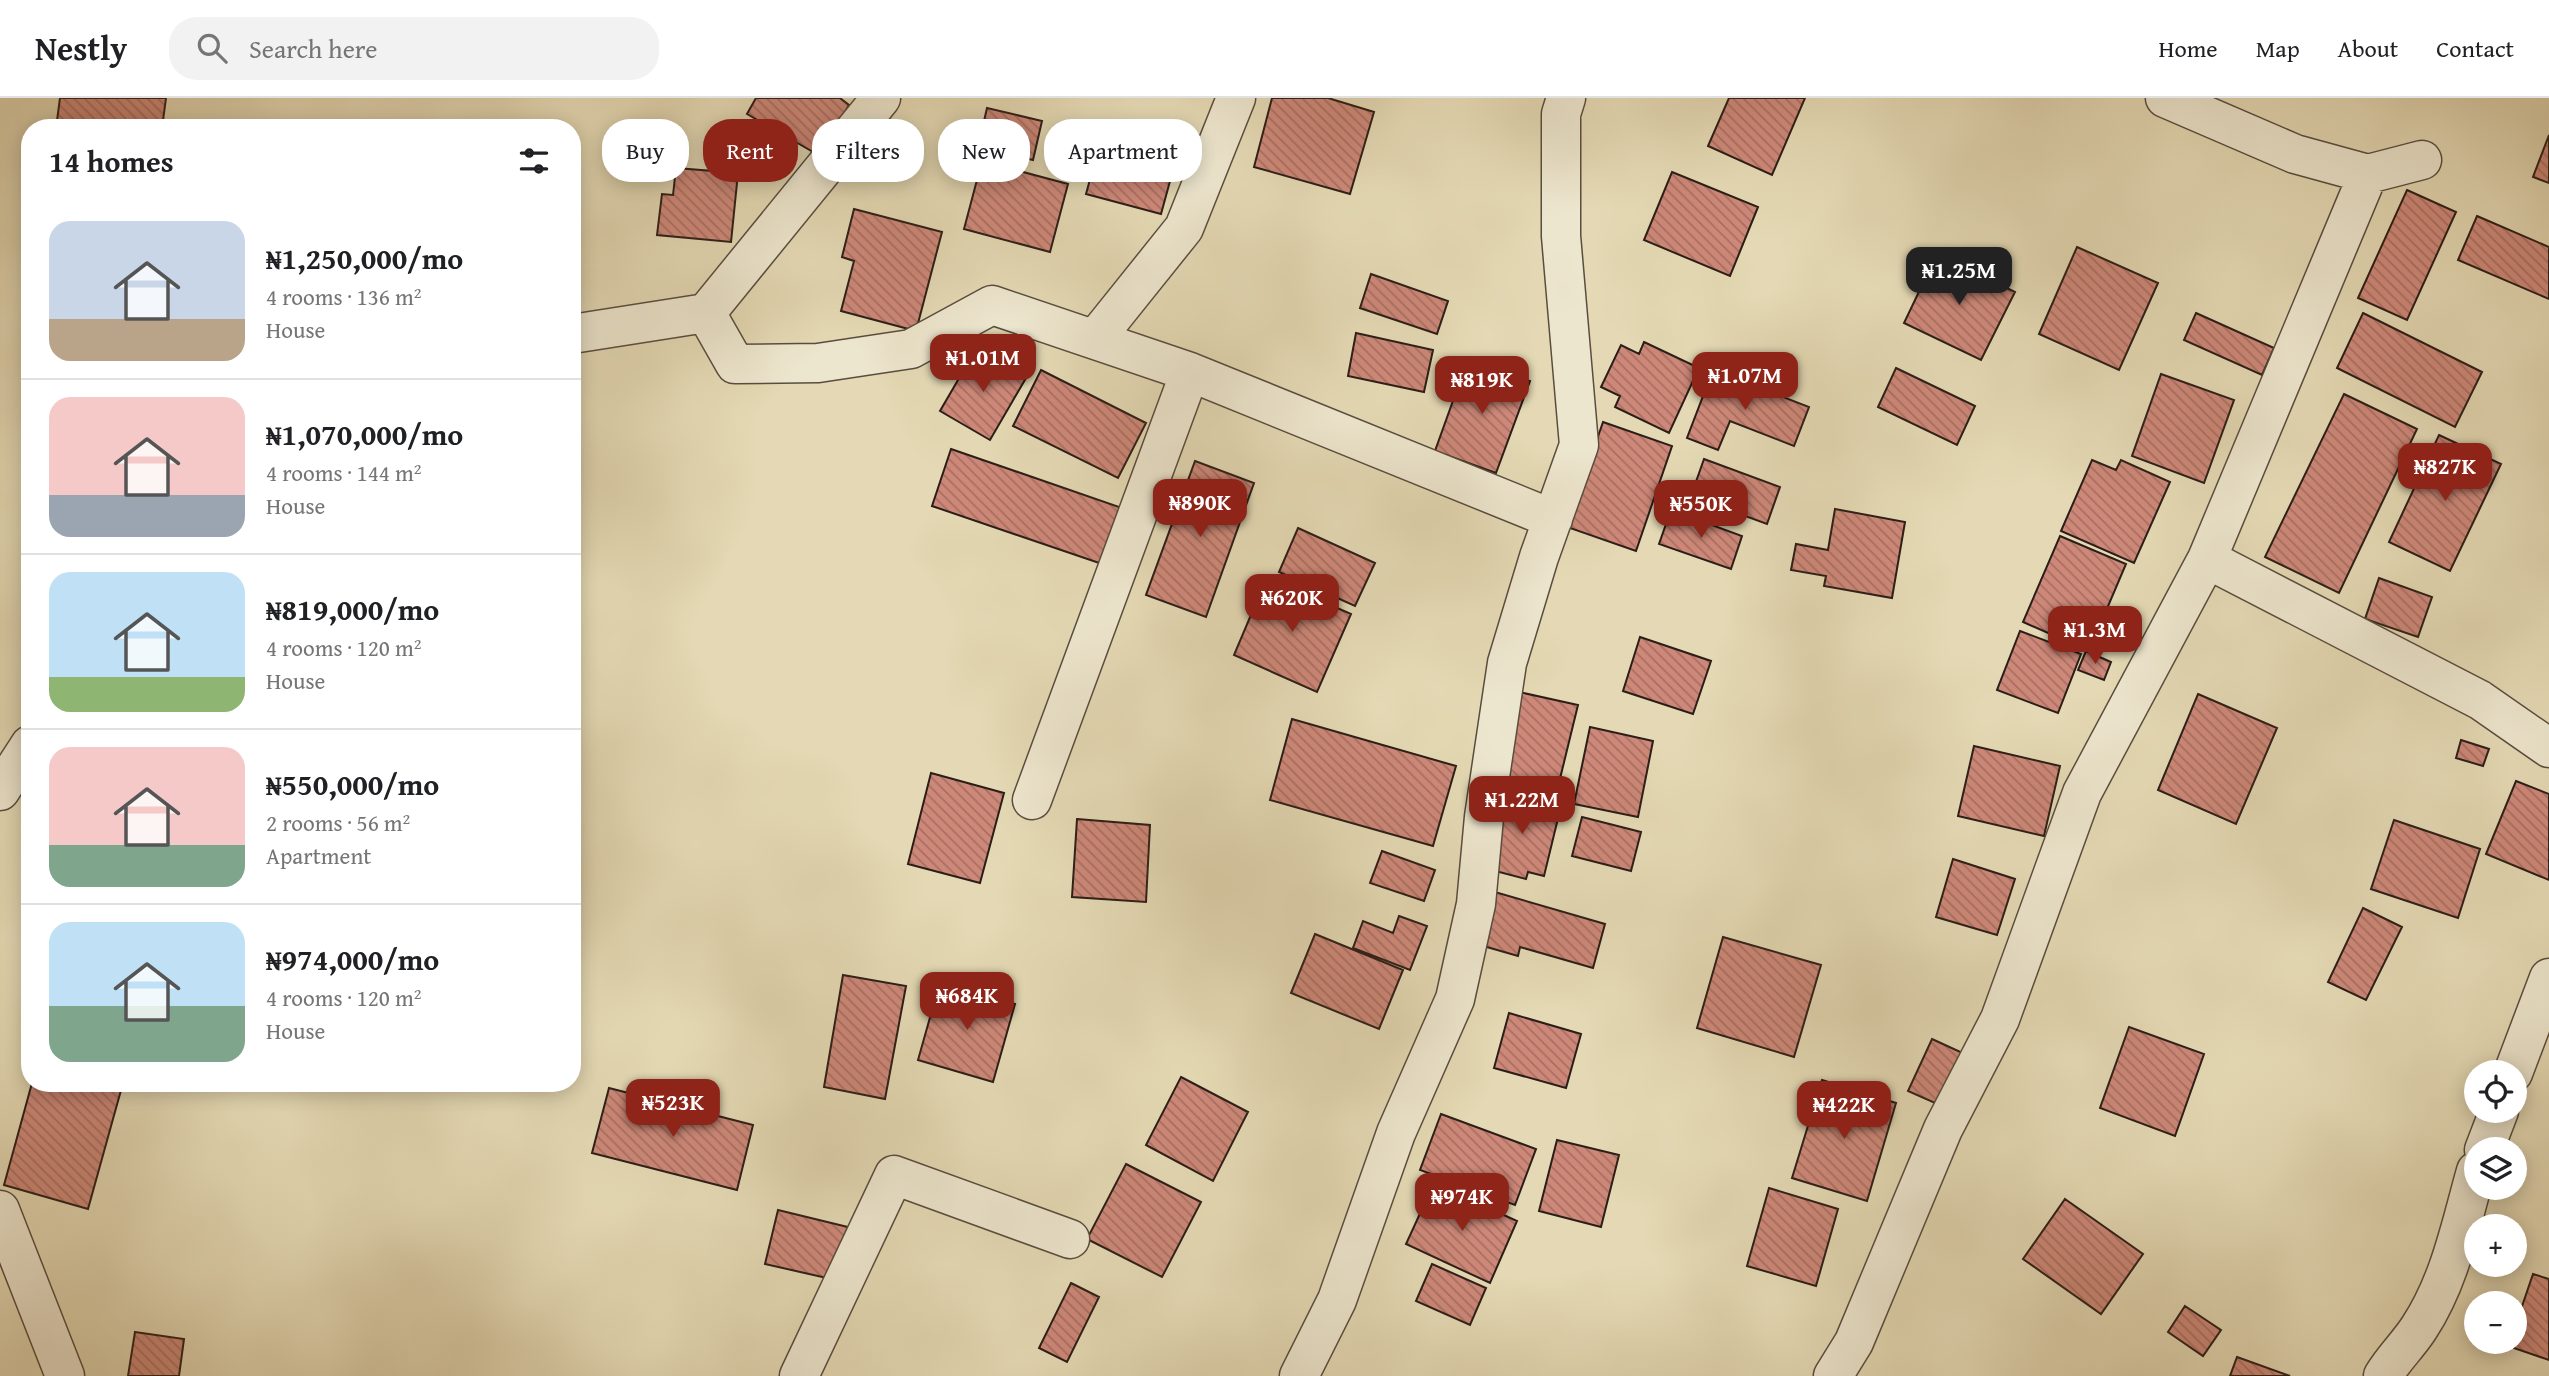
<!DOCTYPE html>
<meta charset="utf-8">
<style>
body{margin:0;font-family:"Gentium Book Plus",serif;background:#f2f2f2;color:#202124;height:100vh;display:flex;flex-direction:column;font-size:26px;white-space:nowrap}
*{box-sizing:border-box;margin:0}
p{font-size:23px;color:#757577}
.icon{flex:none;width:38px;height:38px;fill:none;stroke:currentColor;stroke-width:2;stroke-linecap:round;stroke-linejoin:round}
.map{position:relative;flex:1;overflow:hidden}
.drawer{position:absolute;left:21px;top:21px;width:560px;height:973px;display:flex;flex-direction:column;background:#fff;border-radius:28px;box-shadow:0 4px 18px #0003}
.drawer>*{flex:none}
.top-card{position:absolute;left:602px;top:21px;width:665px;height:63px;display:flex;gap:14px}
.tools{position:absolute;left:2464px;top:962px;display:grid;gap:14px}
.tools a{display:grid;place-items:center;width:63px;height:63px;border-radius:50%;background:#fff;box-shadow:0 4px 18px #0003;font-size:35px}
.price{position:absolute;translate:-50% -60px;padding:0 16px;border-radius:14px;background:#8f2418;color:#fff;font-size:23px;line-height:46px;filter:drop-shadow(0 2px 4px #0008)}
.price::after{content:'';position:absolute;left:50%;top:42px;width:21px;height:16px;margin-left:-10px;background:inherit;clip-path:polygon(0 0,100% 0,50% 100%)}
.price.selected{background:#222;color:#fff}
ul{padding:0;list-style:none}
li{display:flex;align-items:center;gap:21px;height:175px;padding:0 28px}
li+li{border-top:2px solid #e0e0e0}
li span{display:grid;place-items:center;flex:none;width:196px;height:140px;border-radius:21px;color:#555}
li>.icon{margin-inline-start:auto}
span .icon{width:84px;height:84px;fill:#fffc;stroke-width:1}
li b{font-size:30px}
h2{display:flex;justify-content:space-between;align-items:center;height:84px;padding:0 28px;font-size:30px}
.chip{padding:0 24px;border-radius:28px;background:#fff;box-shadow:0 4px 18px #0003;font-size:24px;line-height:63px}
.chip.selected{background:#8f2418;color:#fff}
header{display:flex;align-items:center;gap:42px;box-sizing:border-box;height:98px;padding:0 35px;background:#fff;border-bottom:2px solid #e0e0e0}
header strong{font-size:33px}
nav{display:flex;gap:38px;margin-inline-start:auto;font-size:24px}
.search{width:490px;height:63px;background:#f2f2f2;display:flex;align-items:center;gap:18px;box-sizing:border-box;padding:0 24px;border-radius:28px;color:#757577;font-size:26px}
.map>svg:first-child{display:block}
.building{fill:url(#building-back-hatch);stroke:#2b1e18;stroke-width:2}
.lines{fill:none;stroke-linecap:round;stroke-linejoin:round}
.street-casing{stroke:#594d3f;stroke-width:41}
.street{stroke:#ede6ce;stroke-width:38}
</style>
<header>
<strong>Nestly</strong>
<div class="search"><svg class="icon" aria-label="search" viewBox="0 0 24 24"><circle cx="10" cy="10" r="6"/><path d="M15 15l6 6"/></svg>Search here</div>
<nav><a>Home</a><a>Map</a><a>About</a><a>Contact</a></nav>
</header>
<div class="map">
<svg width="2549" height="1278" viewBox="0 0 2549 1278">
<defs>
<pattern id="building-back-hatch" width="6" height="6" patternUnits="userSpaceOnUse" patternTransform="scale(1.75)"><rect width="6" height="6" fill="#ce8879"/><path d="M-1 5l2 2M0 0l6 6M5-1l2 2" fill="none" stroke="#a76f62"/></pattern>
</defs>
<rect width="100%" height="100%" fill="#e4d9b4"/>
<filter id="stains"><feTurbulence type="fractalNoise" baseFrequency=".00286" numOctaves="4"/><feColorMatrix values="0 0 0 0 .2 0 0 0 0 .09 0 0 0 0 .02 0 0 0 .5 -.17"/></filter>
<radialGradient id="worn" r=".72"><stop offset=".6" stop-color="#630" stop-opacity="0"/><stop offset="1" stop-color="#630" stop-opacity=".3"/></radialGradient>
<!-- building -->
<path class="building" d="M60 0H166L162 30H107L75 25 74 30H56Z
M756 0H840L849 7 820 58 747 16Z
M1272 0H1328L1374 14 1350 96 1254 69Z
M1729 0H1805L1772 77 1708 48Z
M987 10 1042 23 1033 62 978 49Z
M1106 23 1181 43 1161 116 1086 96Z
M2549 37V85L2533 79Z
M982 63 1068 86 1050 154 964 131Z
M676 70 738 75 731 144 657 137 662 96 673 97Z
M1672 74 1758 109 1730 178 1644 142Z
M2407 92 2456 114 2407 222 2358 200Z
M854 111 942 134 916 233 841 213 854 163 842 159Z
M2477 118 2549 149V201L2458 162Z
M2077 149 2158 185 2119 272 2039 236Z
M1937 156 2015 194 1981 262 1904 225Z
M1371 176 1448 203 1437 236 1360 210Z
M2196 215 2274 250 2262 277 2184 242Z
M2363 215 2482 274 2455 329 2337 270Z
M1356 235 1433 252 1424 294 1348 278Z
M1644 244 1699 270 1669 335 1615 309 1620 298 1601 289 1621 247 1639 256Z
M976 251 1026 280 990 342 940 313Z
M1468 261 1530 283 1496 375 1435 353Z
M1896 270 1975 308 1957 347 1878 309Z
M1041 272 1146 325 1118 380 1013 328Z
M1713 272 1809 309 1794 348 1730 323 1718 352 1687 340Z
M2161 276 2234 302 2204 385 2132 358Z
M2344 296 2417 331 2339 495 2265 459Z
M1603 324 1672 348 1636 453 1567 429Z
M2439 337 2501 366 2450 473 2389 444Z
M951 351 1125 411 1105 467 932 408Z
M1704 361 1780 389 1767 426 1691 398Z
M2092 362 2116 372 2121 362 2170 384 2134 465 2061 433Z
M1195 363 1254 385 1206 519 1146 497Z
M1835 411 1905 424 1892 500 1824 488 1826 478 1791 472 1796 446 1828 452Z
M1671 412 1742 438 1731 471 1659 446Z
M1298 430 1375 465 1355 508 1279 474Z
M2060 438 2126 466 2089 553 2023 524Z
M1267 479 1351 516 1317 594 1234 557Z
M2379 480 2432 499 2418 539 2365 521Z
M2020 533 2081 556 2058 615 1997 592Z
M1640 539 1711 563 1693 616 1623 593Z
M2086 553 2111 564 2104 582 2078 572Z
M1519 594 1578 607 1556 697 1498 682Z
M2198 596 2277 630 2236 726 2158 692Z
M1292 621 1456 668 1433 748 1270 702Z
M1590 629 1653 643 1638 719 1574 706Z
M2461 642 2489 651 2483 668 2456 660Z
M1974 648 2060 668 2044 738 1958 718Z
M931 675 1004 695 980 785 908 766Z
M2516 683 2549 696V782L2486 756Z
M1503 693 1561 708 1544 778 1528 774 1526 781 1484 770Z
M1582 719 1641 734 1631 773 1572 758Z
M1077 721 1150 727 1146 804 1072 799Z
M2394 722 2480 751 2458 820 2371 791Z
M1382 753 1435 772 1424 803 1370 785Z
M1953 761 2015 781 1997 837 1936 819Z
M1481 790 1605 826 1593 870 1520 849 1518 858 1466 843Z
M2363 810 2402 829 2366 902 2328 884Z
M1399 818 1427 828 1410 872 1353 850 1363 823 1393 835Z
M1315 836 1403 872 1379 931 1291 895Z
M1723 839 1821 867 1794 959 1697 930Z
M843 877 906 888 885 1001 824 989Z
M940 884 1015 906 993 984 918 962Z
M1509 915 1581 936 1566 990 1494 970Z
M2129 929 2204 956 2175 1038 2100 1010Z
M1932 941 1967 957 1944 1009 1908 993Z
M1181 979 1248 1014 1213 1083 1146 1047Z
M1822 982 1896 1005 1867 1103 1792 1080Z
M32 985H123L88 1111 4 1087Z
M609 990 753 1027 737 1092 592 1055Z
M1441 1016 1536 1051 1515 1107 1420 1072Z
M1557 1042 1619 1057 1601 1129 1539 1113Z
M1126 1066 1201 1104 1162 1179 1087 1141Z
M1434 1085 1517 1123 1490 1185 1406 1146Z
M1769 1090 1838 1111 1816 1188 1747 1168Z
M2065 1101 2143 1156 2101 1216 2023 1161Z
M778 1112 852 1130 840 1183 765 1166Z
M1432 1166 1486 1190 1470 1227 1416 1203Z
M2533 1176 2549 1181V1262L2508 1248 2510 1244H2515V1229Z
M1071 1185 1099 1199 1067 1264 1039 1250Z
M2185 1208 2221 1232 2203 1258 2168 1234Z
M135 1234 184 1241 179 1278H128Z
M2237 1259 2290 1278H2230Z"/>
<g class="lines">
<defs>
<path id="street" d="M2165 0 2295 56 2368 76 2422 62
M706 215 735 266 818 265 911 251 992 207 1190 274 1032 702
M572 236 706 215 881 0
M1095 241 1184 130 1236 0
M1190 274 1553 421
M2207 461 2368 76
M0 693 30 647
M2513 975 2549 880
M2484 1052 2499 1013
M0 1112 65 1278
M799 1278 894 1077 1070 1141
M1299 1278 1337 1202 1396 1035 1455 901 1476 806 1484 719 1507 565 1539 459 1579 347 1561 138V16L1566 0
M1833 1278 1854 1244 1943 1031 2000 921 2082 695 2207 461 2480 602 2549 650
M2383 1278C2393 1261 2408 1247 2419 1230 2450 1183 2461 1126 2476 1073"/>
</defs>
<!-- street casing -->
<use href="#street" class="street-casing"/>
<!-- street -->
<use href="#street" class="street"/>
</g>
<rect width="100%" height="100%" filter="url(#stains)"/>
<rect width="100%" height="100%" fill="url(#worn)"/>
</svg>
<div class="tools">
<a><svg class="icon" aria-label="locate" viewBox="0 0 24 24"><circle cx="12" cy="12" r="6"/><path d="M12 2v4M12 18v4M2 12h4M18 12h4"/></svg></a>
<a><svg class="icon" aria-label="layers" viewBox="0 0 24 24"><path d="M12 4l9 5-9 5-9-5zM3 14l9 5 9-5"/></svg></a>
<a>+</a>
<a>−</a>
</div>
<b class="price selected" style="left:1959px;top:209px">₦1.25M</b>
<b class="price" style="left:983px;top:296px">₦1.01M</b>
<b class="price" style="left:1745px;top:314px">₦1.07M</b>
<b class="price" style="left:1482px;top:318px">₦819K</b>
<b class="price" style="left:2445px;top:405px">₦827K</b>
<b class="price" style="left:1200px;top:441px">₦890K</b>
<b class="price" style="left:1701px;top:442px">₦550K</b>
<b class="price" style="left:1292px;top:536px">₦620K</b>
<b class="price" style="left:2095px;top:568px">₦1.3M</b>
<b class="price" style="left:1522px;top:738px">₦1.22M</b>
<b class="price" style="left:967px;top:934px">₦684K</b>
<b class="price" style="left:673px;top:1041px">₦523K</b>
<b class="price" style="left:1844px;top:1043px">₦422K</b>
<b class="price" style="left:1462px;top:1135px">₦974K</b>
<div class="top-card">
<a class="chip">Buy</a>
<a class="chip selected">Rent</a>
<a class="chip">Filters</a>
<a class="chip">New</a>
<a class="chip">Apartment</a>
</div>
<section class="drawer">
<h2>14 homes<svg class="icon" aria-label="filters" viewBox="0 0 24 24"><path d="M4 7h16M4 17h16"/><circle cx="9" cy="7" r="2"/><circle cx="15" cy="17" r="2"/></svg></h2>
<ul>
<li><span style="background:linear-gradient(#c9d6e8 70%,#b9a48a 0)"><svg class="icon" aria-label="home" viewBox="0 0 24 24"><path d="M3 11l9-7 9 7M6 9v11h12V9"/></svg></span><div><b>₦1,250,000/mo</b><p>4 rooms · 136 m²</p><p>House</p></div></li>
<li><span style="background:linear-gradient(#f6c9c9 70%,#9aa5b1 0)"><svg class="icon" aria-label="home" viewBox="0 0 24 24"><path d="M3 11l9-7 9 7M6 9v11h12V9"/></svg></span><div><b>₦1,070,000/mo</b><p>4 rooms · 144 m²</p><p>House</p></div></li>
<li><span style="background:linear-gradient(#bfe0f5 75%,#8fb573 0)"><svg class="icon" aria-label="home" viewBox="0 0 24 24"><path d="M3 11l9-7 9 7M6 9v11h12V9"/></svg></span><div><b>₦819,000/mo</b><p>4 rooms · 120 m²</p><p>House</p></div></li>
<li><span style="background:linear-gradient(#f6c9c9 70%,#7fa58c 0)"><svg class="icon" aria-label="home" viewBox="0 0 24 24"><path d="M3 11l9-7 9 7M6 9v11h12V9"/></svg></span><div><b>₦550,000/mo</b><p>2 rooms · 56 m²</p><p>Apartment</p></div></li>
<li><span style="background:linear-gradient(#bfe0f5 60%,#7fa58c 0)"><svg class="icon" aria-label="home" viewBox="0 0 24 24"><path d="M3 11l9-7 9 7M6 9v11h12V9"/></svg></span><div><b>₦974,000/mo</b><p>4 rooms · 120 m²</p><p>House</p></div></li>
</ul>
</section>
</div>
